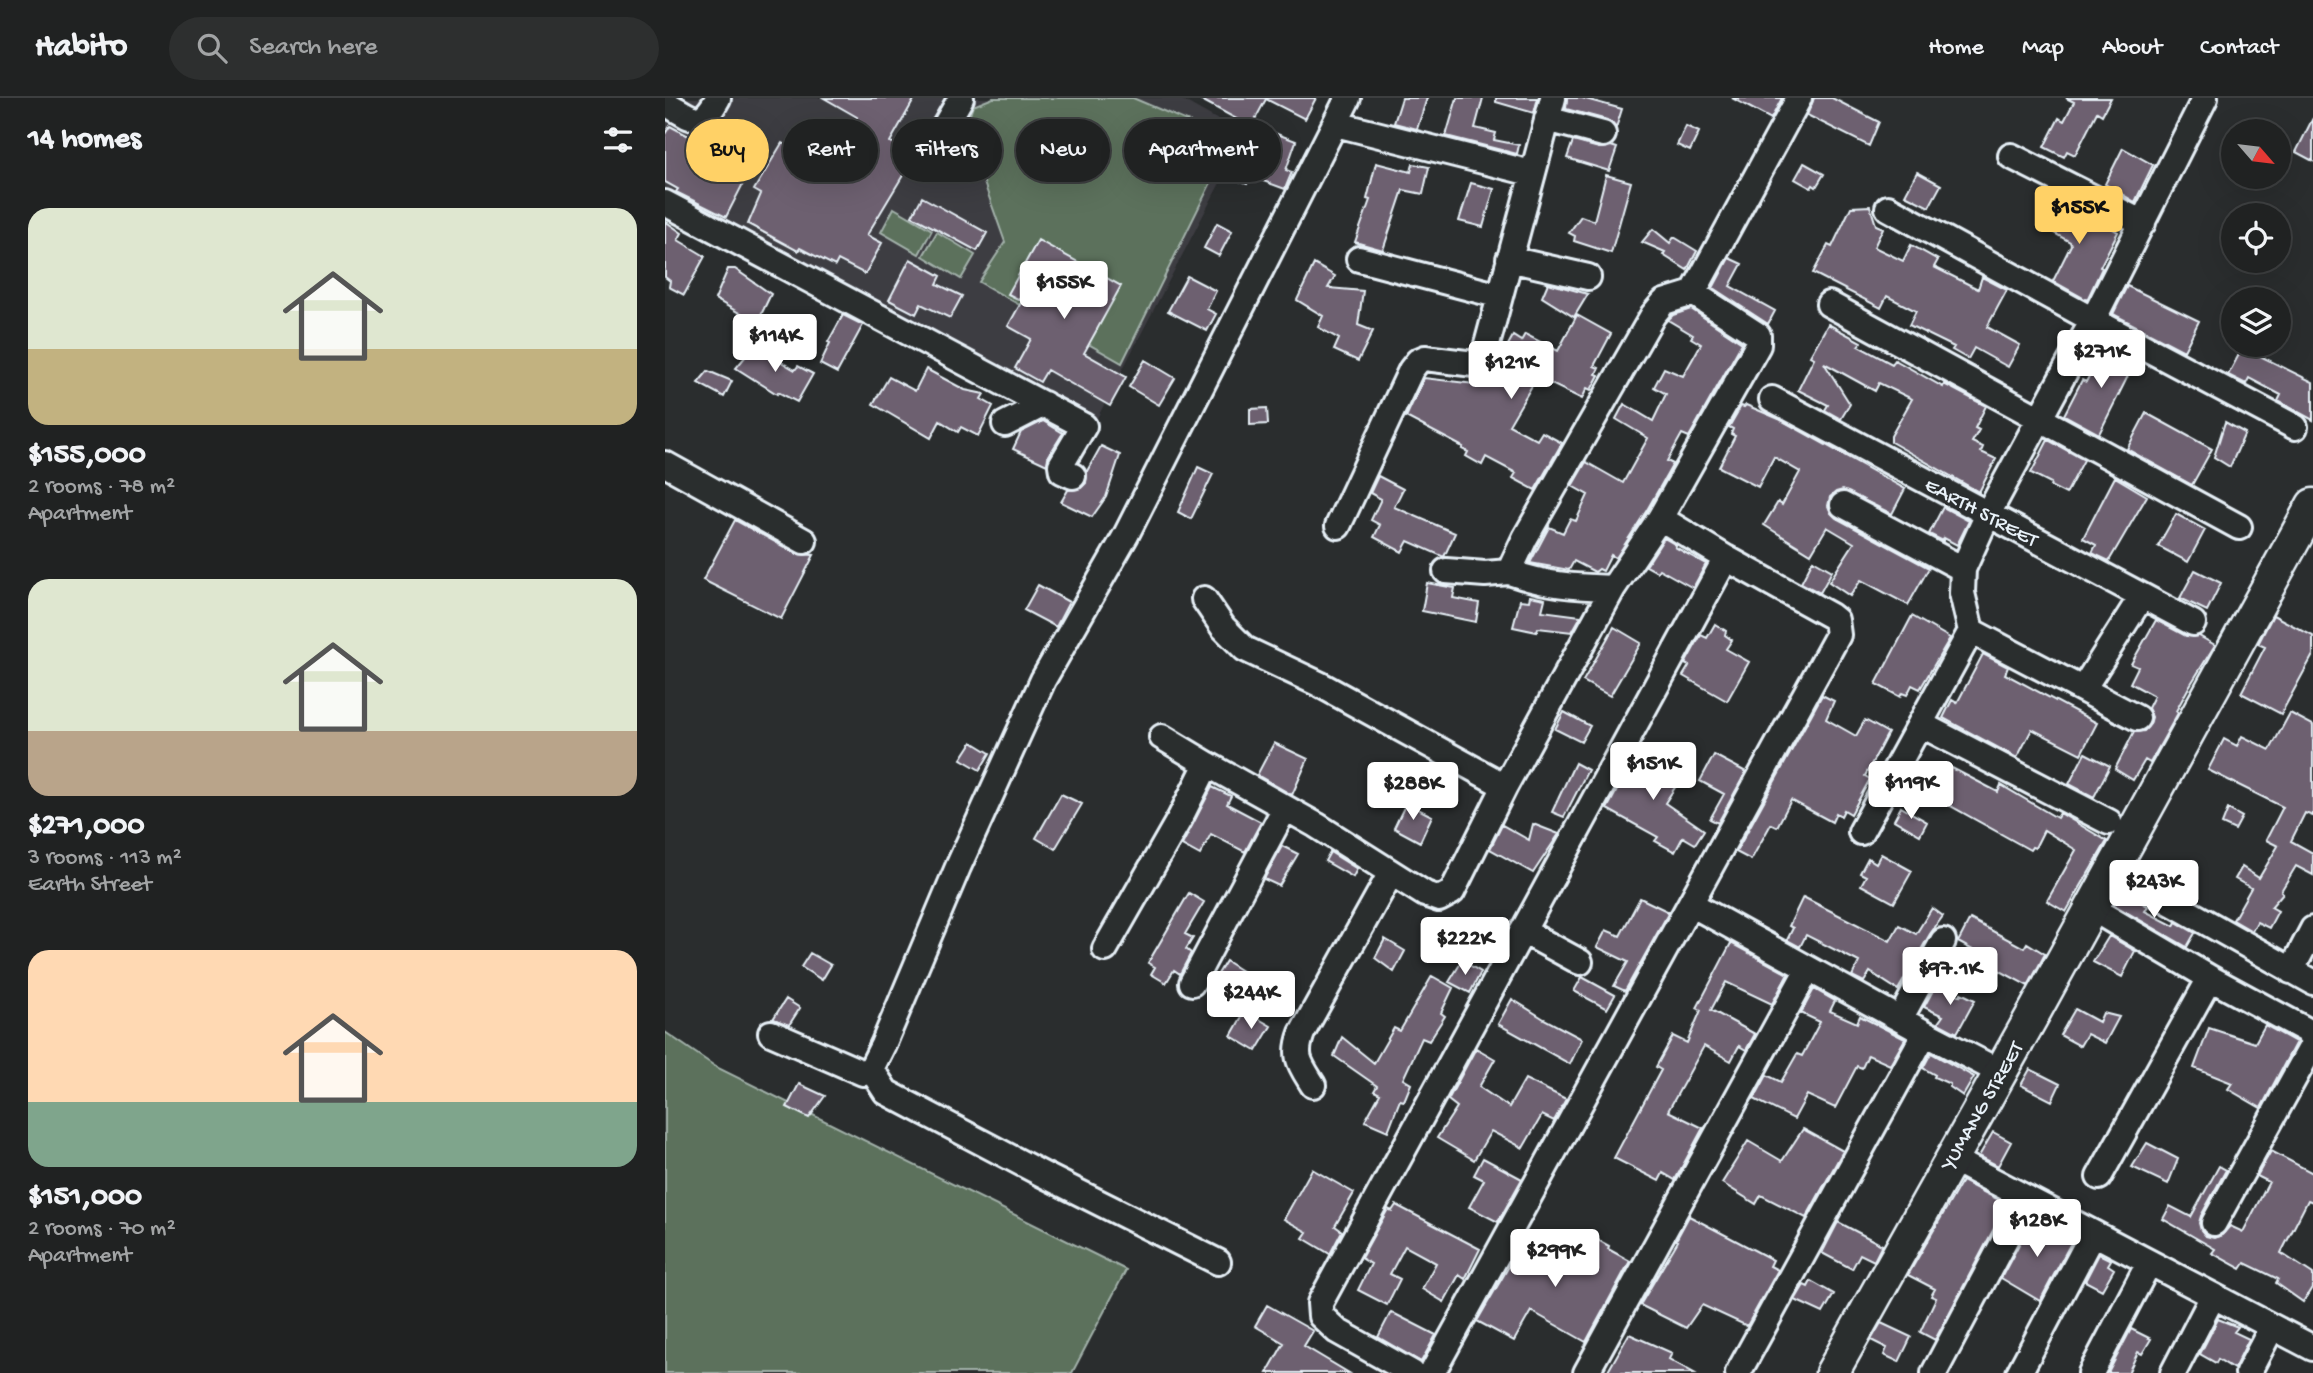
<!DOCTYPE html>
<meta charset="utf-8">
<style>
body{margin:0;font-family:"Gochi Hand",sans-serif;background:#2d2f2f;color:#f1f3f6;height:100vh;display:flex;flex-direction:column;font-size:26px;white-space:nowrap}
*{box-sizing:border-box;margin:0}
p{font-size:23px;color:#a2a4a5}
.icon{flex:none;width:38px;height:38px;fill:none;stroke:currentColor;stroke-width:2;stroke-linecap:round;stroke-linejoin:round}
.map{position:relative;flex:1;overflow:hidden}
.sheet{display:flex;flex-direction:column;background:#202222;width:665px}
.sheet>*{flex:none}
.hud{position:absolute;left:21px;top:21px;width:665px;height:63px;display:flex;gap:14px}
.needle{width:46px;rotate:118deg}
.buttons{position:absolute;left:1556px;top:21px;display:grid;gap:14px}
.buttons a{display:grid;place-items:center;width:70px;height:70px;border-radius:50%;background:#202222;box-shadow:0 7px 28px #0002,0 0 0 2px #3d3f40;font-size:35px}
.price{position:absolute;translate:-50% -60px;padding:0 16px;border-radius:7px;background:#fff;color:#222;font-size:23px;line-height:46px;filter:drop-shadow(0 2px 4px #0008)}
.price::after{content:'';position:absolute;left:50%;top:42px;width:21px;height:16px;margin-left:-10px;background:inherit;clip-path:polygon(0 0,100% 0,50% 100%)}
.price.on{background:#ffd166;color:#111}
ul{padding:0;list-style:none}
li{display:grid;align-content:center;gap:14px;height:371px;padding:0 28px}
li span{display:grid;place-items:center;height:217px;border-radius:21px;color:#555}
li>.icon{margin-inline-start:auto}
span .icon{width:126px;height:126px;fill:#fffc;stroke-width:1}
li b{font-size:30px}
h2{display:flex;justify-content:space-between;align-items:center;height:84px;padding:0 28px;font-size:30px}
.tag{padding:0 24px;border-radius:32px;background:#202222;box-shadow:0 7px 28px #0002,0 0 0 2px #3d3f40;font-size:24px;line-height:63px}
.tag.on{background:#ffd166;color:#111}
header{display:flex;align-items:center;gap:42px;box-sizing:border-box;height:98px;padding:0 35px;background:#202222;border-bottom:2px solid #3d3f40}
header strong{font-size:33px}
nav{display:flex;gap:38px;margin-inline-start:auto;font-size:24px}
.search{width:490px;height:63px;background:#2d2f2f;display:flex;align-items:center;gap:18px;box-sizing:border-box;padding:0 24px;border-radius:38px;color:#a2a4a5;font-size:26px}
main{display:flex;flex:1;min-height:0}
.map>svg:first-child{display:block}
.built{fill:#3e3c42}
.green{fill:#5c715c;stroke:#a2b1aa;stroke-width:2}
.building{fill:#6d606f;stroke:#e8f1f8;stroke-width:2}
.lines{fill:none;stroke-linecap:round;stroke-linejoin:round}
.minor-casing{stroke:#e8f1f8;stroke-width:30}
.major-casing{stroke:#e8f1f8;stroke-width:37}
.minor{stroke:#2a2d2e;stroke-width:24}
.major{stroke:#2a2d2e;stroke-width:32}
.labels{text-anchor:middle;stroke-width:6;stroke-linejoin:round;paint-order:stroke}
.street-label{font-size:21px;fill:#e8f1f8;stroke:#2a2d2e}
</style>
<header>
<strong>Habito</strong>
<div class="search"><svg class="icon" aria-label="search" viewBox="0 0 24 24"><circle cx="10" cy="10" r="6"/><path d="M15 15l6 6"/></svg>Search here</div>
<nav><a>Home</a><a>Map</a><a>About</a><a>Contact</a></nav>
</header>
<main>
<section class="sheet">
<h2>14 homes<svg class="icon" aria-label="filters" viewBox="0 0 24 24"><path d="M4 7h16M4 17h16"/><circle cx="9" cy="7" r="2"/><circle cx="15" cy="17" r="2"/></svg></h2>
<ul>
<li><span style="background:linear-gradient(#dfe7d0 65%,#c2b280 0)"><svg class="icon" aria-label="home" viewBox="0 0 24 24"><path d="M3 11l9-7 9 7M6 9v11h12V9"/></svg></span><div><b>$155,000</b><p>2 rooms · 78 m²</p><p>Apartment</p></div></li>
<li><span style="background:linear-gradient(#dfe7d0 70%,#b9a48a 0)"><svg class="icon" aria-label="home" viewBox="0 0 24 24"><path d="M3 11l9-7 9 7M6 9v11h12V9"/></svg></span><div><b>$271,000</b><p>3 rooms · 113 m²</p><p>Earth Street</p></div></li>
<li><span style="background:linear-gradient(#ffd9b3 70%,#7fa58c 0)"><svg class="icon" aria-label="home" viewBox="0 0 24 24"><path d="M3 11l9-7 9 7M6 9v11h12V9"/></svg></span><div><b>$151,000</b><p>2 rooms · 70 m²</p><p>Apartment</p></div></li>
</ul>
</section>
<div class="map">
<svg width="1648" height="1275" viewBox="0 0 1648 1275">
<rect width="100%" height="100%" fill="#2a2d2e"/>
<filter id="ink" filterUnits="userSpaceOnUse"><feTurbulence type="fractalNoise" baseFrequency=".0143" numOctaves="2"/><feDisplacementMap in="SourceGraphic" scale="14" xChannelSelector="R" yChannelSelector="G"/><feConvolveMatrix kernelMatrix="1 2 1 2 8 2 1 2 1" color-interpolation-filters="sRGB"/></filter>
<g filter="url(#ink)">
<!-- built -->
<path class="built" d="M0 0H514L580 37 429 326 0 92Z"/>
<!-- green -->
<path class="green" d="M328 0H468L550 35 566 44 457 265 314 184 340 144 300 31 308 8Z
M229 110 267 132 254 156 216 134Z
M272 134 310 157 296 181 258 158Z
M0 934 51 969 461 1172 407 1275H0Z"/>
<!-- building -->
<path class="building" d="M159 0H250L225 44 252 54 202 137 217 145 200 176 173 162 170 168 135 150 133 153 83 126 96 96 89 92 117 45 162 71 192 19Z
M533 0H651L640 21 601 1 586 29Z
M737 0H762L752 31 729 25Z
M792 0H818L810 30 831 35 829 42 854 47 852 56 781 38Z
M831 0H873L869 15 831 4Z
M902 0H917L957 11 951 30 942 22 901 11Z
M1067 0H1117L1106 21Z
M1149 0H1167L1214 24 1204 48 1142 17Z
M1401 0H1446L1437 17 1432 14 1410 57 1402 53 1399 59 1379 49 1394 20 1399 23 1409 4Z
M1648 20V63L1631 54Z
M5 28 35 44 33 48 83 76 61 119 11 94 13 91 0 84V36Z
M1021 28 1034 34 1025 53 1012 47Z
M596 30 631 43 621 72 627 74 620 91 585 78 582 86 569 81 578 57 585 60Z
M908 43 934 50 946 48 952 50 944 73 902 60Z
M1458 50 1488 67 1470 104 1440 86Z
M711 65 746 74 748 66 764 69 758 96 738 92 718 152 690 144 705 102 702 101Z
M1139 65 1159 76 1151 89 1148 87 1146 90 1130 81Z
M1252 74 1276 87 1264 109 1240 97Z
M941 77 966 84 946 155 909 143 910 138 904 135 916 118 929 123Z
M806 85 829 91 818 129 794 123Z
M1390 98 1453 134 1435 169 1437 170 1422 202 1388 183 1406 147 1405 144 1375 127Z
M257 99 322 135 312 153 247 118Z
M1205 108 1211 127 1218 130 1209 149 1238 163 1246 147 1273 162 1269 169 1313 191 1317 179 1342 192 1322 229 1355 247 1343 269 1309 250 1303 261 1287 252 1289 249 1244 227 1251 213 1222 198 1216 210 1148 175 1163 147 1167 149 1186 109Z
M0 123 17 135 13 142 40 158 19 197 4 189 5 183 0 179Z
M552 125 567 133 554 158 539 150Z
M988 131 1005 145 1009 139 1032 153 1022 172 998 157 1000 154 977 144Z
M373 142 456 188 419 255 461 279 445 308 382 272 375 284 350 270 366 241 343 228 357 203 343 196Z
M1064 160 1077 166 1065 188 1110 213 1103 226 1048 190Z
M245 161 276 178 272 186 297 198 285 220 256 206 251 216 224 202Z
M649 166 670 178 663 190 698 193 693 227 708 233 693 263 669 252 674 241 653 229 658 218 632 202Z
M63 171H70L106 196 92 225 50 201Z
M522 178 551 193 542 211 551 216 542 233 503 213Z
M883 185 923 196 909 219 877 199Z
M1462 188 1534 223 1519 253 1448 216Z
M1026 211 1077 245 1024 339 1017 336 1002 363 1008 366 982 412 951 460 946 457 938 473 934 471 930 474 909 463 904 472 865 465 884 429 898 435 905 421 911 423 923 397 907 388 921 364 958 385 983 340 951 321 959 306 988 323 1001 296 989 289 999 270 1018 278 1036 246 1026 240 1028 237 1003 222 1008 217Z
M178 217 198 227 172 275 155 266 165 245 163 244Z
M912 217 946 236 929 268 934 270 931 276 934 277 926 292 922 290 917 301 872 279 844 327 872 342 877 334 897 345 870 392 848 380 851 375 821 359 817 367 801 358 803 354 797 351 798 349 741 319 759 280 827 288 842 261 837 258 848 238 856 243 860 236 893 253Z
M1163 226 1196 244 1193 248 1227 266 1230 262 1278 289 1279 286 1321 308 1310 330 1314 332 1307 344 1318 349 1316 354 1331 361 1314 394 1226 344V338L1247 301 1214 285 1210 293 1159 265 1185 306 1176 321 1160 312 1163 307 1133 292 1149 260 1145 258Z
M1441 246 1471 262 1434 336 1399 317 1417 282 1421 284Z
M1579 247H1584L1597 253 1595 258 1648 284V322L1613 303 1616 297 1584 280 1581 286 1563 277Z
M89 248 130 272 133 268 148 276 132 304 113 294 112 296 71 270Z
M480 262 510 280 494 307 464 289Z
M261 271 300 292 319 296 316 301 328 308 313 338 296 329 293 334 275 323 266 340 208 306 224 279 250 293Z
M43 273 67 283 59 299 33 285Z
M1081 307 1114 321 1240 391 1227 416 1178 392 1171 394 1165 399 1163 408 1166 415 1171 420 1264 470 1243 507 1196 482 1185 498 1164 484 1189 445 1162 429 1146 456 1099 427 1113 404 1117 407 1135 374 1109 359 1093 389 1054 369 1070 338 1066 336 1068 331 1064 329 1076 308 1079 309Z
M602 310 603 326 585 327V311Z
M1481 315 1547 351 1527 387 1462 351Z
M378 323 398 335 383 359 382 367 348 351 356 334Z
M1560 324 1580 335 1565 369 1549 359Z
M1383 342 1419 362 1401 396 1385 388 1386 385 1366 375Z
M436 348 455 357 441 399 427 419 396 404 403 392 416 390 421 385 422 373Z
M533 369 548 376 526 421 513 414Z
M713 378 738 391 729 409 790 435 779 459 743 443 737 454 709 439 715 427 706 422 716 401 705 395Z
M1450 379 1482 398 1444 463 1427 455 1431 447 1418 440Z
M1278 409 1304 423 1292 447 1279 440 1278 443 1264 436Z
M1511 416 1540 432 1523 464 1493 448Z
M70 422 132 456 149 457 116 521 38 482Z
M999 440 1011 447 1010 449 1041 466 1028 490 994 471 992 474 981 468Z
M1148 462 1167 473 1155 495 1136 485Z
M1530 472 1556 485 1542 513 1515 500Z
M762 485 790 490 788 500 814 505 811 524 757 513Z
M373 487 404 504 391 529 359 512Z
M865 498 880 501 877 513 916 518 907 534 873 530 872 534 848 529 855 502 864 503Z
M1608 517 1648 538V557L1616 616 1576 595 1600 549 1593 546Z
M1247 518 1285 540 1255 591 1247 587 1242 597 1237 595 1235 599 1211 586Z
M1491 522 1521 538H1534L1550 547 1524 589 1511 613 1513 615 1485 665 1480 662 1468 682 1450 671 1469 634 1479 633 1485 626 1487 619 1483 610 1489 598 1465 585 1473 569 1466 566Z
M1050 526 1061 533 1060 537 1067 542 1061 551 1084 564 1062 603 1018 578 1024 568 1020 566 1036 537 1042 540Z
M949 529 976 545 945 598 918 583Z
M1318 556 1343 569 1340 576 1432 625 1416 656 1367 631 1352 660 1278 620 1287 602 1292 605Z
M1157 597 1169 603 1161 621 1191 638 1200 622 1223 635 1200 678 1205 681 1186 716 1179 712 1176 718 1171 715 1167 724 1126 702 1112 729 1106 726 1086 762 1071 754Z
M899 614 925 628 916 644 890 631Z
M1625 615 1648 627V718L1640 715 1626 743 1648 755V777L1631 768 1616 793 1618 795 1606 809 1613 813 1604 830 1592 824 1587 833 1568 822 1586 790 1570 781 1577 769 1594 780 1613 748 1601 742 1618 709 1543 672 1559 641 1572 648 1577 638 1605 652Z
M307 644 325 655 315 672 296 661Z
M609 645 643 661 627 697 592 677Z
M975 649 985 654 983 657 1018 677 1000 705 1039 732 1030 746 1018 739 1010 754 990 743 993 739 942 711Z
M1420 655 1445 668 1429 699 1404 686Z
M1049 657 1081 674 1053 725 1045 721 1059 696 1035 683Z
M910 665 923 672 899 719 887 714Z
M1281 667 1333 694 1336 687 1392 720 1395 715 1442 743 1401 814 1382 803 1411 752 1379 732 1370 750 1367 749 1365 752 1266 697Z
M547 689 566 698 562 706 596 724 580 754 546 736 535 757 517 747Z
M396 696 417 706 390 751 371 740Z
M741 705 767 718 755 744 729 730Z
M1236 709 1262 724 1255 737 1229 722Z
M1563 711 1577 719 1570 732 1557 726Z
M868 726 894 736 868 775 825 751 837 727 864 742Z
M617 748 633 756 614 788 599 781Z
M665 754 692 771 688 779 660 763Z
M1216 756 1247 773 1229 805 1196 787 1201 778 1195 775 1203 760 1211 765Z
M1456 794 1483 808 1480 813 1509 828 1511 824 1530 835 1522 849 1449 807Z
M524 795 539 804 520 836 528 840 521 851 526 855 515 876 509 872 501 885 486 876 490 869 483 865Z
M1138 799 1225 843 1234 827 1251 836 1267 810 1278 818 1265 836 1233 892 1205 874 1199 884 1187 878 1194 864 1141 837 1135 849 1122 842 1128 830 1124 828Z
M975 800 1004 814 960 893 949 888 963 864 932 849 941 832 955 838Z
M1305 821 1359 850 1362 845 1380 856 1363 888 1313 861 1315 856 1293 844Z
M1444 838 1470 853 1457 879 1428 864Z
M720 841 740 853 729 874 710 860Z
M1066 845 1123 876 1107 906 1061 884 1046 912 1090 936 1081 952 1074 948 1066 963 1039 948 1003 1013 1038 1030 1010 1082 998 1075 994 1083 949 1060 996 972 991 969 1008 938 1022 945 1036 912 1032 910Z
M145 855 166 867 157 882 136 869Z
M561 863 588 880 572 905 545 889Z
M797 863 816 874 805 895 784 884Z
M767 878 788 890 776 915 780 918 764 943 757 940 738 981 746 986 739 1003 735 1002 723 1033 700 1023 715 996 709 993 712 988 669 958 677 939 709 965 729 930 735 933Z
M917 879 950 897 942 911 909 893Z
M1272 885 1295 898 1296 895 1310 902 1292 935 1273 925 1278 918 1259 909Z
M1149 891 1170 903 1165 913 1192 925 1195 918 1240 941 1225 967 1203 957 1197 970 1192 968 1170 1010 1142 997 1129 1021 1089 1001 1102 977 1116 984 1132 956 1137 958 1155 924 1136 915Z
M121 901 135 910 124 927 108 921Z
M847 901 879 921 917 941 905 966 833 926Z
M1410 911 1434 924 1438 915 1454 919 1440 945 1422 936 1415 948 1395 937Z
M580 913 606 928 591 953 566 938Z
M1600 927 1631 944 1596 1010 1563 991 1567 985 1529 970 1544 930 1590 945Z
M811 950 830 961 814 989 844 1009 860 981 901 1001 889 1023 877 1017 858 1050 826 1033 809 1062 772 1040 792 1009 783 1002Z
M1266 955 1309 979 1298 998 1285 989V986L1269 979 1270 977 1258 970Z
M1365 971 1395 986 1387 1003 1356 987Z
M134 986 160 998 144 1020 122 1009Z
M1138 1031 1178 1053 1141 1120 1096 1097 1091 1106 1057 1085 1083 1043 1117 1063Z
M1328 1034 1346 1044 1333 1068 1314 1058Z
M1482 1045 1513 1061 1503 1086 1467 1069Z
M1606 1053 1648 1075V1104L1643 1102 1616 1155 1648 1176V1188L1638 1204 1611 1185 1613 1181 1580 1165 1576 1171 1547 1155 1550 1151 1498 1121 1505 1108 1526 1119 1554 1068 1561 1072 1536 1118 1534 1125 1536 1132 1541 1138 1549 1140 1557 1137 1565 1128 1578 1134 1604 1084 1592 1078Z
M818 1060 857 1081 833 1124 804 1109 819 1082 809 1077Z
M647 1071 689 1095 670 1128 677 1133 665 1156 638 1140 642 1134 619 1121Z
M1297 1083 1342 1106 1270 1242 1255 1234 1271 1200 1266 1198 1270 1191 1243 1177Z
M731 1107 815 1151 800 1181 794 1177 779 1204 757 1191 771 1165 740 1148 725 1176 735 1181 722 1207 693 1192 706 1166 696 1160 723 1111 727 1113Z
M1024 1118 1108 1162 1105 1168 1113 1172 1082 1228 1037 1207 1021 1230 975 1207 1013 1143 1011 1142Z
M1368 1120 1408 1141 1375 1203 1336 1180Z
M1173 1124 1217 1147 1209 1163 1195 1156 1187 1171 1157 1155Z
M922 1136 944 1148 943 1151 965 1163 921 1244 866 1213 849 1243 812 1223 861 1139 907 1164Z
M1434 1156 1446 1162 1443 1167 1449 1171 1437 1192 1420 1183Z
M1146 1183 1169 1196 1158 1215 1130 1202 1139 1187 1143 1189Z
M602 1207 648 1233 639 1248 684 1275H602L619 1245 590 1228Z
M726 1214 771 1237 756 1264 713 1239Z
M1553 1221 1573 1229 1569 1234 1584 1241 1569 1271 1553 1261 1551 1265 1535 1256Z
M1216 1225 1246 1239 1234 1264 1219 1257 1222 1250 1206 1242Z
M1466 1231 1486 1241 1477 1256 1473 1254 1463 1275H1443Z
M964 1236 1007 1255 1004 1261 1029 1275H942Z"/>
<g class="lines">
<defs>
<path id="minor" d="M0 5C28 20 35 33 53 0
M882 21 938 36
M671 26 866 75
M277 33 296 0
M1346 58 1478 125
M0 105 419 328 396 367 397 373 408 378
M1223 110 1428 222 1630 329
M694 161 835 198
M844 161 923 179
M1028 195 1134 0
M1164 206 1574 429
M1107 301 1528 525
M340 326 379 306
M0 366 139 443
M1178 407 1298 471
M673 428 746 272 753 263 760 260 809 266 815 264 819 258 888 0
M844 474C881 487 910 489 948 490
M539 501 558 529 580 551 654 586 840 688
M1306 533 1472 620
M1418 591 1477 498
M1255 626 1444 724
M497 639 542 666
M1196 734 1306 533 1297 495 1298 471 1323 416 1428 222 1540 0
M1448 772 1648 884
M1026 806 1260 935 1335 974
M1426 810 1545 880 1641 932 1648 940
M858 833 915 864
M440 851 515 720 542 666 651 727 760 796 774 801 787 794 840 688 948 490 995 420 1093 247V237L1028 195 999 204 988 217 860 440 844 474 820 476 781 473
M1626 873 1648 831
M527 885 620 710
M1235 921 1278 843
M106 935 198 975 206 971 218 947 293 769 378 582 461 437 683 0
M206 971 221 994 377 1076 553 1164
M648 987C635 966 628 959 637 935L726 775
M1285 1060 1648 1250
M1434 1079 1545 880
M1549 1125 1648 946
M747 1275 672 1233 656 1218 655 1205 1061 460
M767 1275 1173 537 1171 522 1166 518 1061 460 995 420
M921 1275 1143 871
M1073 1275 1260 935
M1269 1275 1362 1100
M1354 1275 1428 1135
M1426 1275 1484 1165
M1508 1275 1548 1198
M1583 1275 1607 1229"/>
<path id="major" d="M1167 1275 1371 911 1648 407"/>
</defs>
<!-- minor casing -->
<use href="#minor" class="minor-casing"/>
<!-- major casing -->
<use href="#major" class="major-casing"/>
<!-- minor -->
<use href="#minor" class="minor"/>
<!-- major -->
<use href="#major" class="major"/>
</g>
</g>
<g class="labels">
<!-- street labels -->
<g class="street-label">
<text transform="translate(1317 413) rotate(28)" y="7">EARTH STREET</text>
<text transform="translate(1316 1007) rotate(-60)" y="7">YUMANG STREET</text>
</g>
</g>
</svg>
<div class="buttons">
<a><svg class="needle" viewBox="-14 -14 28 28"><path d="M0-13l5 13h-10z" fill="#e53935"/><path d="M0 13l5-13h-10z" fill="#a2a4a5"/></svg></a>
<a><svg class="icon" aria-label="locate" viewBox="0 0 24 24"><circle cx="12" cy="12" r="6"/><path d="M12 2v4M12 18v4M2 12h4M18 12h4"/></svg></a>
<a><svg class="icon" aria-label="layers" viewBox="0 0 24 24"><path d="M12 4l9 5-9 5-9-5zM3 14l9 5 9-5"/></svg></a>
</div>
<b class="price on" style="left:1414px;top:148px">$155K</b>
<b class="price" style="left:399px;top:223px">$155K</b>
<b class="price" style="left:110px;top:276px">$114K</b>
<b class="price" style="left:1436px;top:292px">$271K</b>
<b class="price" style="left:846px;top:303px">$121K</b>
<b class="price" style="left:988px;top:704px">$151K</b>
<b class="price" style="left:1246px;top:723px">$119K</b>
<b class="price" style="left:748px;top:724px">$288K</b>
<b class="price" style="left:1489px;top:822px">$243K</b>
<b class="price" style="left:800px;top:879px">$222K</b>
<b class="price" style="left:1285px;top:909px">$97.1K</b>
<b class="price" style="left:586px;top:933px">$244K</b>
<b class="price" style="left:1372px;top:1161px">$128K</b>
<b class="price" style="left:890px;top:1191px">$299K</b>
<div class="hud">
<a class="tag on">Buy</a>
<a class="tag">Rent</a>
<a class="tag">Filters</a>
<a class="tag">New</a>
<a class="tag">Apartment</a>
</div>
</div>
</main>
